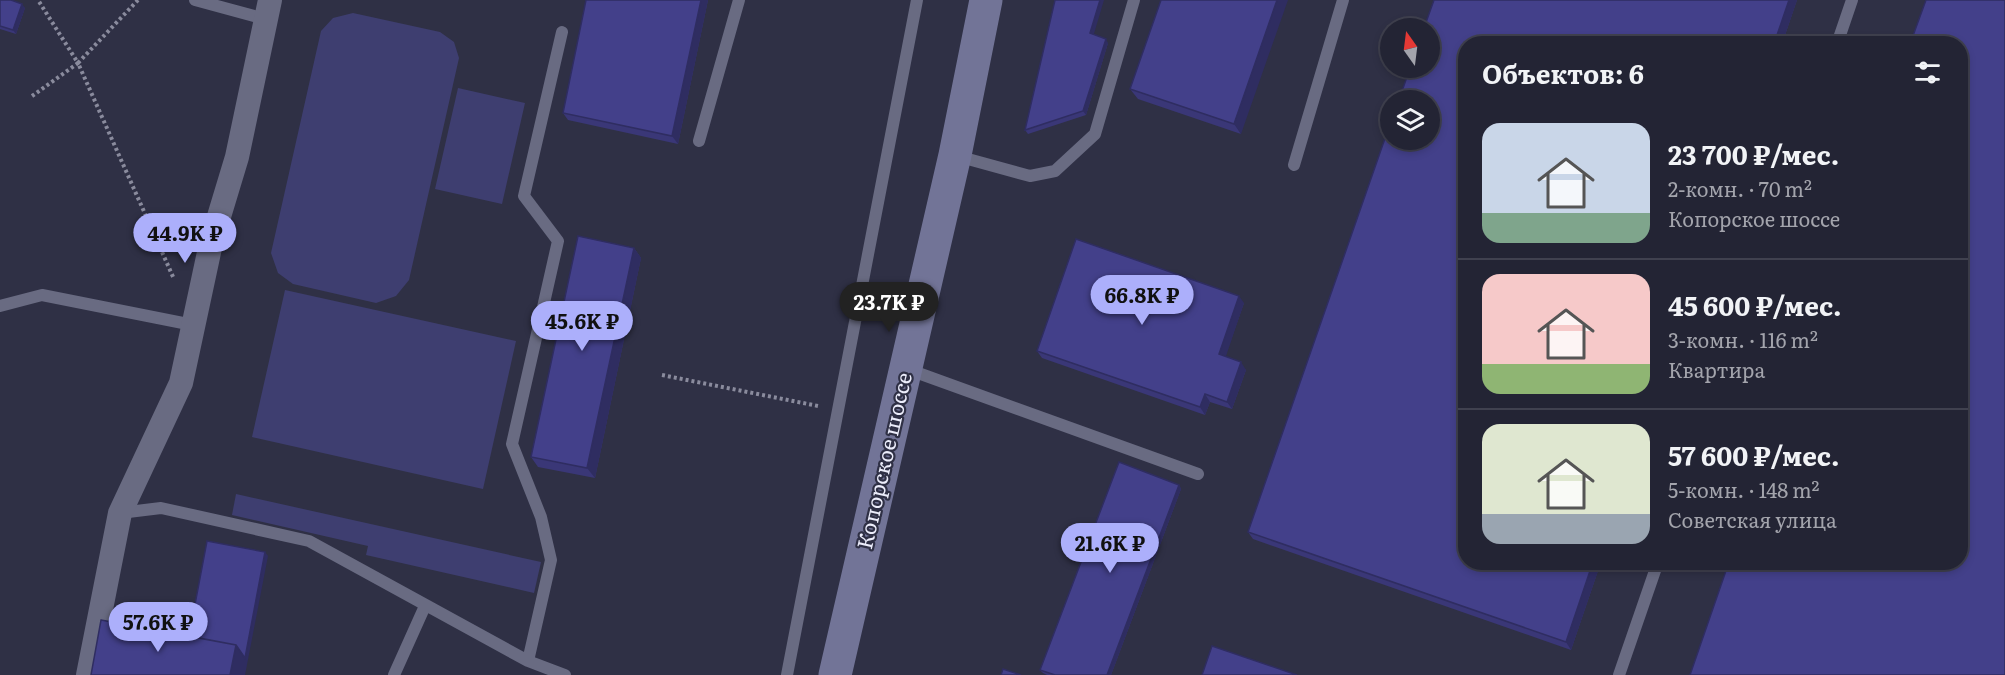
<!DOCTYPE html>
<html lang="ru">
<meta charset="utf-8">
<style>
body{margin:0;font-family:Literata,serif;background:#2f3040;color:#f1f3f6;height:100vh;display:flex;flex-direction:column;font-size:22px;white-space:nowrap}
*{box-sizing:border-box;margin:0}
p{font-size:20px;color:#a3a4ac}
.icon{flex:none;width:33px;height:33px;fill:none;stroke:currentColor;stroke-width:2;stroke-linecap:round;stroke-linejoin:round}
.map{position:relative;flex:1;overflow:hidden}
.side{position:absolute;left:1458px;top:36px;width:510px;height:534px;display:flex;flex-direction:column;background:#232434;border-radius:24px;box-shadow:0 3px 9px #0003,0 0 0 2px #40414f}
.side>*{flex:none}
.needle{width:39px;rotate:346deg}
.fabs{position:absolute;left:1380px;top:18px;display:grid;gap:12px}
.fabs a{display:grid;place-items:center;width:60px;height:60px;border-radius:50%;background:#232434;box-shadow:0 3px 9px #0003,0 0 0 2px #40414f;font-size:30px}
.price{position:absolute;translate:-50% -51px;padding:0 14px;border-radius:21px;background:#acaffb;color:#111;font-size:20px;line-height:39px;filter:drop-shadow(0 2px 3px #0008)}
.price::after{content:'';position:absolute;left:50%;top:36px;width:18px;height:14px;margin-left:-9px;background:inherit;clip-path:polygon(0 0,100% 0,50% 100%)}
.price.active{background:#222;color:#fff}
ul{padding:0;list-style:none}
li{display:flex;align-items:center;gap:18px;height:150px;padding:0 24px}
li+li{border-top:2px solid #40414f}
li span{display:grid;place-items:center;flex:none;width:168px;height:120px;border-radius:18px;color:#555}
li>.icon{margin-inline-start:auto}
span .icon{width:72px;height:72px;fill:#fffc;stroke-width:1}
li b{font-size:26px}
h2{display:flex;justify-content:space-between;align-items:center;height:72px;padding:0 24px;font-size:26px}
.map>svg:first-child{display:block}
.green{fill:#3e3e70}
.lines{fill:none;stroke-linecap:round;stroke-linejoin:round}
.path{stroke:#8a8b9d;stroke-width:4;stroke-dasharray:3 3;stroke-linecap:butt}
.lane{stroke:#696b82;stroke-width:12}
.street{stroke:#696b82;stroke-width:24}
.secondary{stroke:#727497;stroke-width:33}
.wall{fill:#3a3777}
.shaded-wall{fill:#2f2d61}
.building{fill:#43408a;stroke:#2f2d61;stroke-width:1.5}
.labels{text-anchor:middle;stroke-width:4.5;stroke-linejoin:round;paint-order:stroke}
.street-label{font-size:21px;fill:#ecedfb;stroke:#2f3045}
</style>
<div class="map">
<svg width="2005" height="675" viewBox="0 0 2005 675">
<rect width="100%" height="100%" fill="#2f3045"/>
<!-- green -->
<path class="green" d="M353 13 440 32 454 42 459 58 409 280 396 296 376 303 293 284 278 273 271 253 321 31 333 18Z
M458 88 525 103 502 204 435 189Z
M285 290 516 341 483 489 252 437Z
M236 494 541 562 534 593 366 555 368 546 232 515Z"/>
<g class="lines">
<!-- path -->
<path class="path" d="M138 0 78 63 174 279
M32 96 78 63 38 0
M662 375 818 406"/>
<!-- lane -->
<path class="lane" d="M195 0 265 19
M1837 44 1852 0
M699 141 739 0
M957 156 1030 176 1055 171 1095 134 1134 0
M1294 165 1343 0
M0 306 42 295 193 325
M907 369 1198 474
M120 513 161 508 309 541 528 661 565 675
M528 661 551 560 541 517 512 444 558 241 524 196 562 32
M394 675 425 606
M787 675 917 0
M1619 675 1658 562"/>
<!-- street -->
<path class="street" d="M88 675 120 513 181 383 211 243 237 157 270 0"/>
<!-- secondary -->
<path class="secondary" d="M835 675 955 155 986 0"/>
</g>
<!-- wall -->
<path class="wall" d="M0 0 25 8 16 34 0 29Z
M586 0H708L678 144 568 120 563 113Z
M1161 0 1241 134 1138 99 1130 89Z
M1434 0H1797L1782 44H1466L1601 562 1571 650 1253 539 1248 532Z
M1108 43 1086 115 1028 134 1025 130Z
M634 248 641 258 595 478 538 467 531 457Z
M1244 303 1225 357 1246 370 1232 409 1210 402 1205 415 1042 358 1037 351Z
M1179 485 1181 489 1111 675H1047L1043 673 1040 670Z"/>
<!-- shaded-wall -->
<path class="shaded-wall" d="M701 0H708L678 144 672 136Z
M1100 0H1104L1093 37 1090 33Z
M1277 0H1288L1241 134 1234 124Z
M1789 0H1797L1782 44H1774Z
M22 4 25 8 16 34 13 30Z
M1106 39 1108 43 1086 115 1083 111Z
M634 248 641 258 595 478 587 468Z
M1239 296 1244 303 1224 362 1219 354Z
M1241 362 1246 370 1232 409 1227 402Z
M1205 394 1210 402 1205 415 1200 407Z
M1179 485 1181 489 1111 675H1107Z
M265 552 268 556 245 675H230L236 645Z
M1593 562H1601L1571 650 1566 642Z"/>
<!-- building -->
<path class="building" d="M0 0H11L22 4 13 30 0 26Z
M586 0H701L672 136 563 113Z
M1055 0H1100L1090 33 1106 39 1083 111 1025 130Z
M1161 0H1277L1234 124 1130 89Z
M1434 0H1789L1774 44H1466V562H1593L1566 642 1248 532 1390 124V140H1430V100H1399L1410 68H1430V28H1424Z
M1926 0H2005V675H1690L1729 562H1960V44H1910Z
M578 236 634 248 587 468 531 457Z
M1076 239 1239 296 1219 354 1241 362 1227 402 1205 394 1200 407 1037 351Z
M1119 462 1179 485 1107 675H1055L1040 670Z
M207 541 265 552 245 658 236 645 189 636Z
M101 620 236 645 230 675H91Z
M1212 646 1297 675H1202Z
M1003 669 1021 675H1001Z"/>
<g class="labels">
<!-- street labels -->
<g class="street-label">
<text transform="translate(885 461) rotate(-77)" y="7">Копорское шоссе</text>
</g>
</g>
</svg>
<div class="fabs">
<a><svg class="needle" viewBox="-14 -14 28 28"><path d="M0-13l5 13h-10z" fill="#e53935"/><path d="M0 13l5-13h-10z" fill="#a3a4ac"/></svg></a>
<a><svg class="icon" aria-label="layers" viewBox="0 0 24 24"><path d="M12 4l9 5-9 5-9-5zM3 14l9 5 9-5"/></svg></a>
</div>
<b class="price" style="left:185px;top:264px">44.9K ₽</b>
<b class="price" style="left:1142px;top:326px">66.8K ₽</b>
<b class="price active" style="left:889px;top:333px">23.7K ₽</b>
<b class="price" style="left:582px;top:352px">45.6K ₽</b>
<b class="price" style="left:1110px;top:574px">21.6K ₽</b>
<b class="price" style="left:158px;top:653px">57.6K ₽</b>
<section class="side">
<h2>Объектов: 6<svg class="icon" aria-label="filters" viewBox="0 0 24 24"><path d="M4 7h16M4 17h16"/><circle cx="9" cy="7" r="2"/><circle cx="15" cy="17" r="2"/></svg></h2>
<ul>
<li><span style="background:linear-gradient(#c9d6e8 75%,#7fa58c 0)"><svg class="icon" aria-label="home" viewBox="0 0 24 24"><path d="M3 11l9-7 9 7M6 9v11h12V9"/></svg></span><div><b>23 700 ₽/мес.</b><p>2-комн. · 70 m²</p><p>Копорское шоссе</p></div></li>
<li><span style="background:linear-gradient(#f6c9c9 75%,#8fb573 0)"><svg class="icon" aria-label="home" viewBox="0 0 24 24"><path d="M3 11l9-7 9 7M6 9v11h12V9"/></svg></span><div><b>45 600 ₽/мес.</b><p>3-комн. · 116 m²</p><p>Квартира</p></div></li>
<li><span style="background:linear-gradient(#dfe7d0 75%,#9aa5b1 0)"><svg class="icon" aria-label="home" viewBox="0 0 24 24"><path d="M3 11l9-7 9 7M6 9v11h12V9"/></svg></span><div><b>57 600 ₽/мес.</b><p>5-комн. · 148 m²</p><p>Советская улица</p></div></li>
</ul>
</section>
</div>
